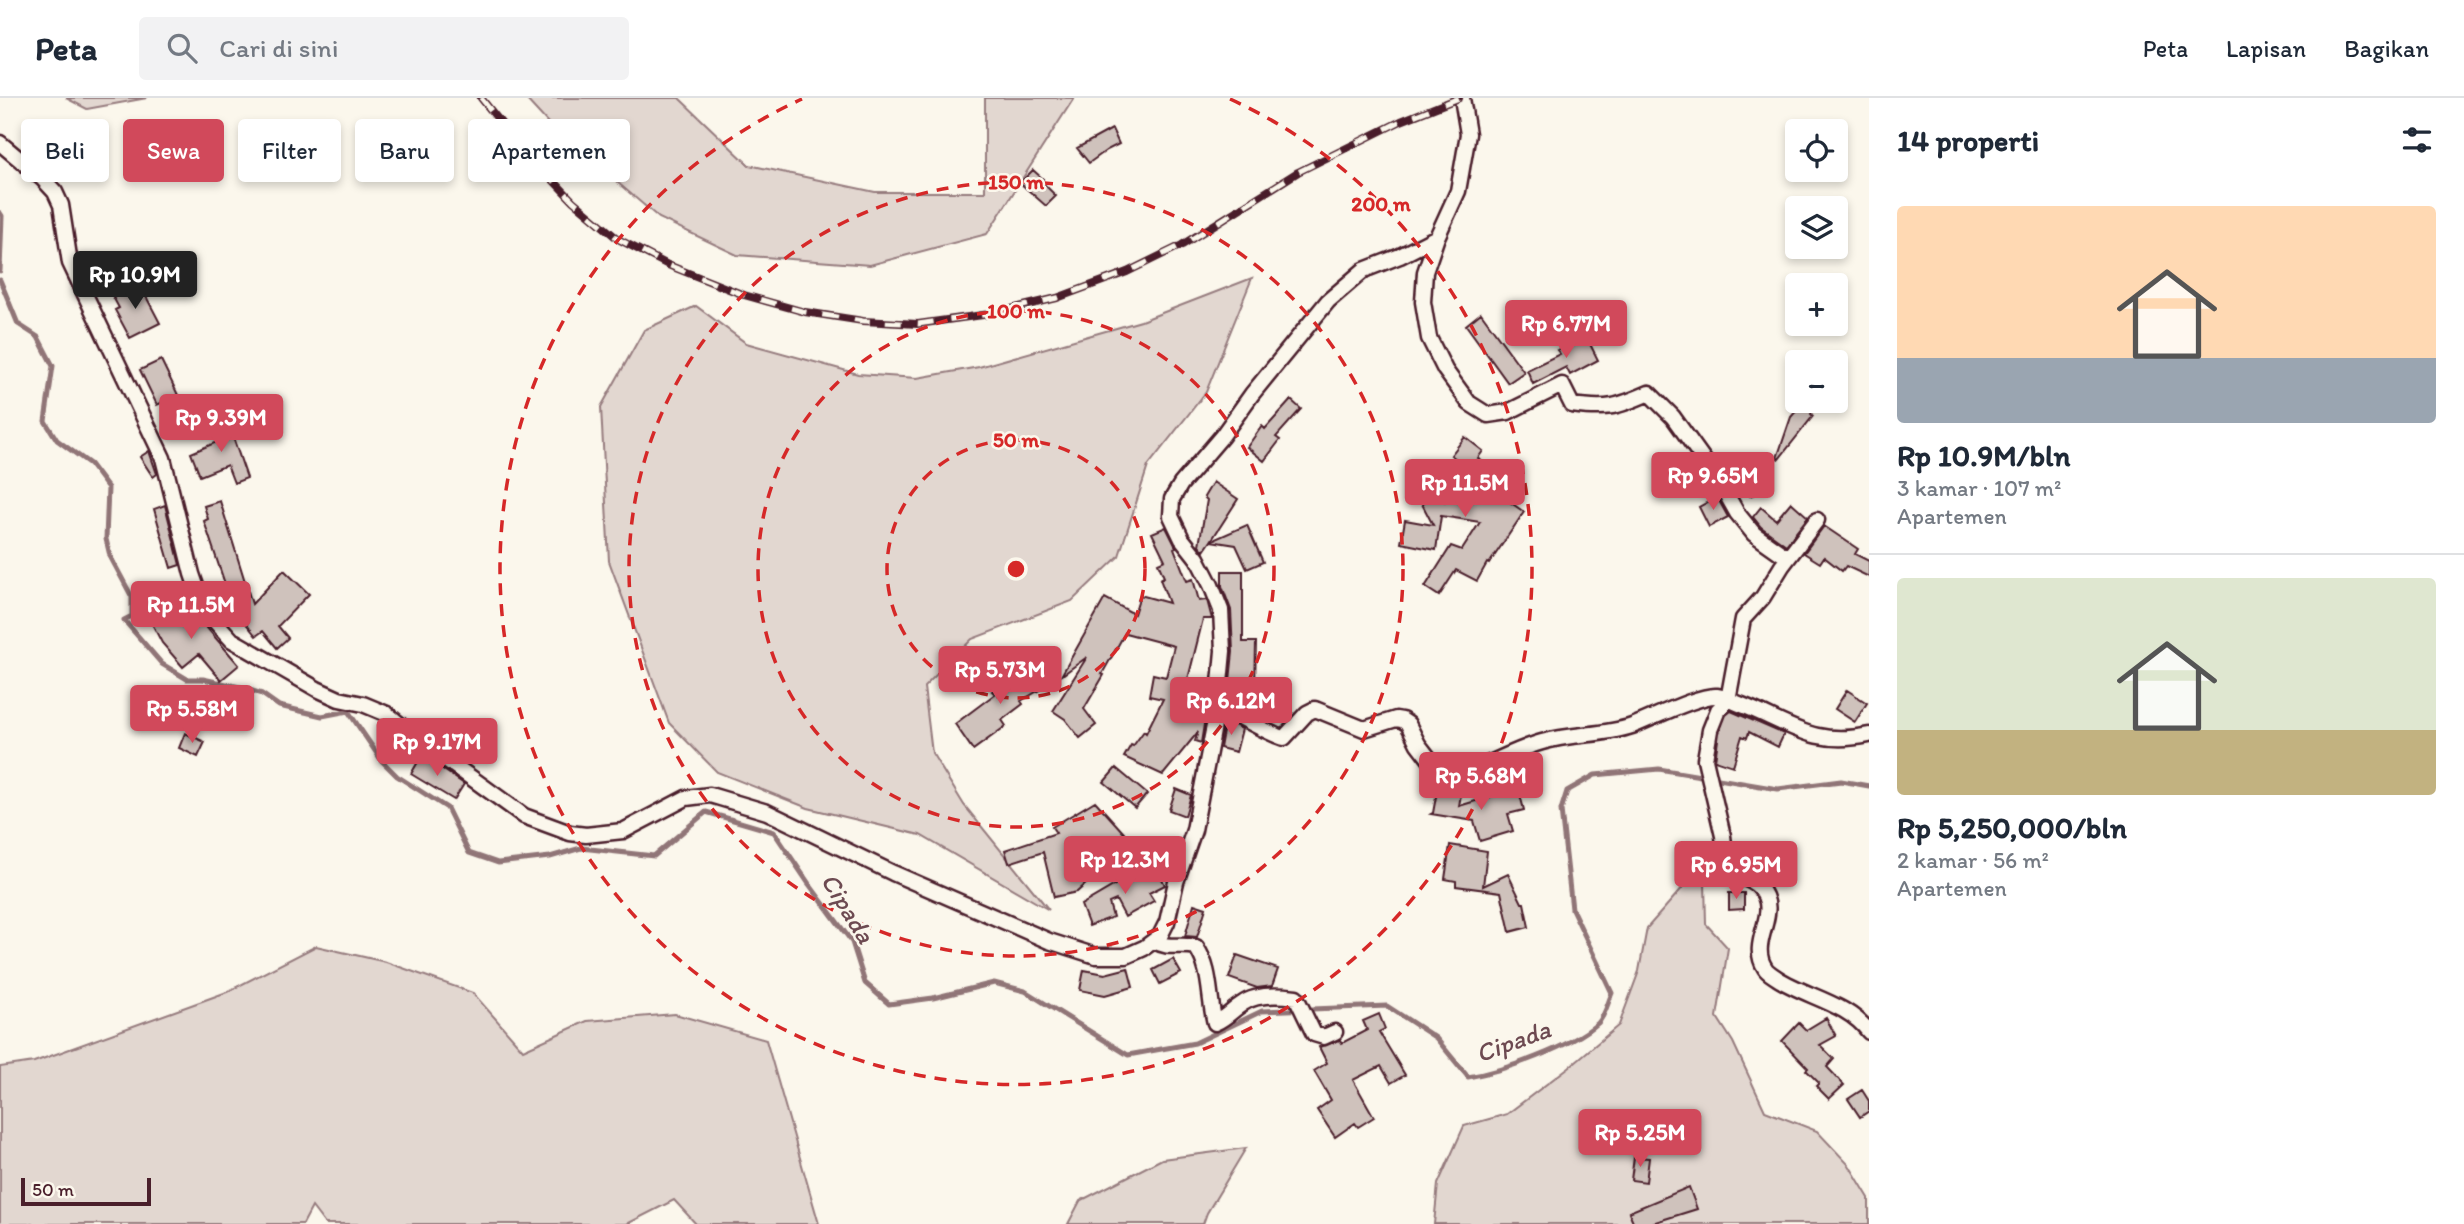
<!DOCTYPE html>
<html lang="id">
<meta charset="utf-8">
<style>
body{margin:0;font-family:Itim,sans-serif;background:#f2f2f3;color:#1f2937;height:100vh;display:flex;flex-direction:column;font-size:26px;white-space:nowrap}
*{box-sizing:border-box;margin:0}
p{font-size:23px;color:#747a83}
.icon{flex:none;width:38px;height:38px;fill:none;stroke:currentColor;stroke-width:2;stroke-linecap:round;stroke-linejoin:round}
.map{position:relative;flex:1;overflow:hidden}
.details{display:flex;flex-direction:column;background:#fff;width:595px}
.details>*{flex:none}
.top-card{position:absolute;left:21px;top:21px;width:665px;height:63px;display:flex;gap:14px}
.buttons{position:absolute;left:1785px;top:21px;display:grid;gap:14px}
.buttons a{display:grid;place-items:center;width:63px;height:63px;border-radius:7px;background:#fff;box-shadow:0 4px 10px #0003;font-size:35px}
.scale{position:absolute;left:21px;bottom:18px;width:130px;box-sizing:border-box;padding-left:7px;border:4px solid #4a1f2b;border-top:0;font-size:19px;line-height:24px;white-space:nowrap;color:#4a1f2b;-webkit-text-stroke:5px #fbf7ec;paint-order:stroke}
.price{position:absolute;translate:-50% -60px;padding:0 16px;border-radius:7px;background:#d1495b;color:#fff;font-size:23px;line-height:46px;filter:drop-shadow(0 2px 4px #0008)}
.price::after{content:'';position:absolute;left:50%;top:42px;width:21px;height:16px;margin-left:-10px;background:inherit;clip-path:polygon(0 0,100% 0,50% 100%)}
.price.on{background:#222;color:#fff}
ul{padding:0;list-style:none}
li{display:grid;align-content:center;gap:14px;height:371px;padding:0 28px}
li+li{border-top:2px solid #e0e1e3}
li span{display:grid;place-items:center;height:217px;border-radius:7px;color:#555}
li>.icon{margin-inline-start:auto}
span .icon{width:126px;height:126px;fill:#fffc;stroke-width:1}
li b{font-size:30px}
h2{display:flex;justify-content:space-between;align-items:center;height:84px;padding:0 28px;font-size:30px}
.chip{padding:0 24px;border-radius:7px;background:#fff;box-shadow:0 4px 10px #0003;font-size:24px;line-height:63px}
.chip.on{background:#d1495b;color:#fff}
header{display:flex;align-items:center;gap:42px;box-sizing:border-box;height:98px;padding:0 35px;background:#fff;border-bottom:2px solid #e0e1e3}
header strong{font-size:33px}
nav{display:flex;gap:38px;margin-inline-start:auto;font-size:24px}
.search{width:490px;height:63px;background:#f2f2f3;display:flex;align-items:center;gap:18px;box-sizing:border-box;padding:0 24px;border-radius:7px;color:#747a83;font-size:26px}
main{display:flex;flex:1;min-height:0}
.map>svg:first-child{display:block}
.green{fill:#e2d7d0;stroke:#967b7e;stroke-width:2}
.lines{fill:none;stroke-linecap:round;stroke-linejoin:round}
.stream{stroke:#907477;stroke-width:5}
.building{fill:#cfc2bc;stroke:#4a1f2b;stroke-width:2}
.street-casing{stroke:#4a1f2b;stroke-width:19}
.street{stroke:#fbf7ec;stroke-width:14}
.rail-casing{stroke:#4a1f2b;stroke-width:8}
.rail{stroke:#fbf7ec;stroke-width:5;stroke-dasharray:16;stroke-linecap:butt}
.ring{fill:none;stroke:#d62828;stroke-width:3.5;stroke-dasharray:12 9}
.labels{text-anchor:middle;stroke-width:5;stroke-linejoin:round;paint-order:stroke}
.water-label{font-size:26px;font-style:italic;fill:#6d4a51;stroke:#fbf7ec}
.centre{fill:#d62828;stroke:#fbf7ec;stroke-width:3.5}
.ring-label{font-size:21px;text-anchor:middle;font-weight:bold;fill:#d62828;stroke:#fbf7ec;stroke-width:5;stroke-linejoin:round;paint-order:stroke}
</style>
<header>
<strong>Peta</strong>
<div class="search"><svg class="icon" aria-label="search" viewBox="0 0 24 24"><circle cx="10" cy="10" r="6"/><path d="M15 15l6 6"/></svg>Cari di sini</div>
<nav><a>Peta</a><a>Lapisan</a><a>Bagikan</a></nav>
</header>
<main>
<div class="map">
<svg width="1869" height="1126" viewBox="0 0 1869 1126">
<rect width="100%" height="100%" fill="#fbf7ec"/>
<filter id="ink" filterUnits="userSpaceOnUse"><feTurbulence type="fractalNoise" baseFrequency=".0143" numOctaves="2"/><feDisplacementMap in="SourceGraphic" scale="14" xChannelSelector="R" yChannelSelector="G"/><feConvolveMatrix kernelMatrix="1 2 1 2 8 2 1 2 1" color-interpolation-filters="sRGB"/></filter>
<g filter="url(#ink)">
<!-- green -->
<path class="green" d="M66 0H147L87 11Z
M525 0H679L749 67 875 94H985V0H1074L987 136 870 167 737 157 659 120 548 25Z
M1252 180 1206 294 1148 368 1119 458 1072 503 972 541 924 589 932 655 964 707 1049 812 920 737 808 710 717 674 669 625 609 463 601 309 644 232 696 208 746 245 858 276 917 280 979 269 1141 223Z
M1692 779 1705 783 1706 826 1728 850 1717 919 1733 944 1765 1013 1817 1033 1849 1067 1869 1100V1126H1434L1438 1086 1464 1028 1507 1016 1569 969 1619 927 1639 873 1647 830Z
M316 848 386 864 473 895 523 952 587 923 675 916 766 942 819 1126H696L674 1102 627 1126H325L312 1109 303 1126H0V969L34 964 227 894Z
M1246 1050 1207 1115 1203 1126H1068L1080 1103 1162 1061Z"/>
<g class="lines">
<!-- stream -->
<path class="stream" d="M0 115 2 118 0 173
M0 182 18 226 38 239 53 268 45 323 57 342 90 366 108 390 106 441 110 458 132 499V518L124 522 162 566 187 581H203L240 589 262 596 279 608 322 618 348 613 382 663 397 678 447 710 469 755 498 765 550 759 581 750 654 758 706 714 774 734 809 786 852 844 865 885 889 906 933 900 994 885 1025 893 1128 957 1195 945 1262 913 1387 908 1436 940 1468 979C1504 973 1571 949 1598 925 1605 918 1608 904 1612 895L1572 811 1561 712 1567 693 1595 677 1659 671 1778 691 1841 683 1869 688"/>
</g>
<!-- building -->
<path class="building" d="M1112 31 1119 46 1107 52 1089 65 1077 50Z
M1033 72 1043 81 1041 83 1056 98 1046 108 1020 85Z
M139 185 160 225 130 240 115 212 119 210 113 199Z
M1481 215 1524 274 1508 285 1466 227Z
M1586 238 1598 262 1570 277 1566 269 1533 286 1527 272 1560 256 1557 252Z
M161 262 178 297 157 307 140 272Z
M1291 302 1301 311 1276 339 1280 342 1264 363 1247 349 1262 328 1265 331Z
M1805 303H1817L1811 316 1813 318 1779 361 1777 360 1791 319Z
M227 322 247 380 234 385 227 367 200 378 191 355 217 344 211 327Z
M1465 339 1483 353 1478 360 1496 373 1486 387 1524 414 1489 466 1487 465 1477 483 1456 472 1439 498 1425 489 1451 448 1462 452 1480 424 1441 418 1436 452 1401 445 1405 422 1433 427 1422 406 1429 402 1419 382 1432 375 1445 403 1467 370 1451 357Z
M149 353 157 376 153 379 140 359Z
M1756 370 1766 391 1750 398 1740 377Z
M1213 384 1238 401 1211 443 1247 427 1263 464 1247 471 1236 447 1211 443 1204 453 1199 447 1207 402 1204 399Z
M1717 399 1728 419 1709 429 1699 409Z
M220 403 252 506 284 472 309 496 278 528 288 540 277 550 263 533 256 538 240 518 241 517 227 485 225 486 204 423 208 421 204 408Z
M1791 404 1808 419 1786 447 1761 429 1753 419 1761 409 1776 422Z
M165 407 180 467 171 470 154 411Z
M1824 428 1858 451 1855 456 1869 463V479L1846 468 1842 473 1824 459 1820 465 1804 455Z
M1166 429 1176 449 1174 450 1187 483 1193 481 1199 503 1207 502 1212 521H1203L1187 585 1210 590 1201 645 1195 643 1198 634 1163 677 1124 659 1131 647 1133 648 1144 633 1146 635 1163 601 1149 598 1153 576 1166 579 1174 548 1125 535 1102 576 1104 577 1084 611 1096 627 1080 640 1065 621 1053 613 1087 559 1061 578 1105 500 1134 516 1140 497 1169 505 1160 481 1164 479 1158 465 1165 462 1152 435Z
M1222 473H1243V544H1256L1255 591 1248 612 1228 602 1233 554 1231 512 1222 488Z
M177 504 192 531 201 523 239 567 221 582 199 556 183 569 162 545 149 520Z
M1030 563 1046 588 1021 603 1023 606 1002 622 1006 628 973 652 955 626 995 596 992 593 1013 577 1012 575Z
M1847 592 1867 605 1855 624 1835 611Z
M1731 613 1784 636 1778 649 1749 634 1747 640 1742 638 1733 668 1715 662 1719 635 1726 617Z
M1225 622 1242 631 1236 654 1220 650Z
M185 635 205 644 198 659 179 650Z
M422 657 464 686 454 702 411 676Z
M1116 670 1147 696 1135 710 1104 684Z
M1176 691 1191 697 1185 718 1169 712Z
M1437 693 1461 696 1459 708 1502 695V697L1519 693 1524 712 1508 716 1513 733 1480 743 1474 723 1431 716 1433 715Z
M1095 703 1132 744 1077 794 1054 799 1043 754 1009 765 1005 752 1056 735 1052 729Z
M1164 746 1172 758 1158 767 1150 755Z
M1450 747 1487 753 1483 788 1508 776 1522 805H1524L1529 829 1510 834 1501 794 1456 788V783L1445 781Z
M1154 764 1165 787 1149 795 1154 803 1125 819 1116 802 1109 805 1113 819 1089 828 1081 807Z
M1729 795H1744V811L1729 812Z
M1194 806 1206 810 1197 839 1185 838Z
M1237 857 1278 871 1272 888 1257 890 1229 880Z
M1173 861 1181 875 1160 886 1153 872Z
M1128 870 1133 889 1105 897 1080 892 1084 872 1105 876Z
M1379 916 1385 931 1379 934 1405 977 1391 985 1381 968 1353 982 1374 1019 1358 1029 1355 1025 1335 1039 1317 1012 1331 1002 1314 973 1327 965 1319 949 1340 942 1342 945 1367 932 1363 923Z
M1826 920 1836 938 1820 947 1834 961 1827 969 1844 987 1829 1001 1816 988 1819 985 1806 972 1808 970 1782 943 1799 925 1806 932Z
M1862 992 1869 1003V1013L1860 1019 1848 1001Z
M1634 1059 1649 1060 1646 1084 1631 1082Z
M1689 1089 1697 1111 1649 1126H1634L1629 1114Z"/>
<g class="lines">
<defs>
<path id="street" d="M1462 0 1468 36 1458 93 1437 139 1425 174 1423 204 1429 240 1445 272 1469 305 1488 317 1508 314 1562 287 1572 307C1608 312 1617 309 1649 295L1673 319 1719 383 1737 415 1754 436 1788 460
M0 45 43 81 55 94 61 107 70 165 163 360 192 476 204 511 232 542 317 591 339 601 363 606 387 616 415 639 524 718 570 735 586 737 623 733 686 700 710 697 767 714 893 775 1049 843 1096 858H1126L1144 850 1160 838 1167 824 1176 784 1194 732 1218 607 1223 553 1221 512 1211 487 1197 460 1182 441 1171 418 1172 401 1181 386 1222 338 1252 296 1328 203 1364 172 1400 158 1437 139
M1817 422 1782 468 1763 499 1743 521 1728 602 1718 612 1710 632 1705 661 1723 738 1727 771C1737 779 1750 780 1759 789 1783 815 1747 843 1765 870 1767 874 1773 877 1777 880 1806 899 1848 905 1869 934
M1218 607C1229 613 1277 640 1284 640L1307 615 1315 611 1364 631 1396 621 1402 622 1408 626 1418 646 1438 672 1448 681C1481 672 1510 653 1542 644 1572 635 1603 638 1632 628 1651 621 1700 596 1717 598 1725 599 1734 604 1742 607 1791 626 1813 649 1869 637
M1154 843C1170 852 1179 845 1196 849 1212 872 1208 899 1215 925 1228 919 1231 913 1242 906 1255 896 1280 897 1296 899L1314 936 1324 939 1335 934"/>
</defs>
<!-- street casing -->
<use href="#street" class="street-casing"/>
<!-- street -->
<use href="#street" class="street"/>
<defs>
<path id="rail" d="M481 0 513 40 573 103 618 141 668 167 744 197 805 214 863 223 918 226 990 216 1057 200 1127 174 1182 147 1298 74 1401 23 1459 0"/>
</defs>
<!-- rail casing -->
<use href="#rail" class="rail-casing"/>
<!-- rail -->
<use href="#rail" class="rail"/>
</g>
</g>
<!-- distance rings -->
<g class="ring">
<circle cx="1016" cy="471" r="129"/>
<circle cx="1016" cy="471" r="258"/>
<circle cx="1016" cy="471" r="387"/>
<path d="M1230 1A516 516 0 1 1 802 1"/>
</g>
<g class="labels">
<!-- water labels -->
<g class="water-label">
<text transform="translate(848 810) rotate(58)" y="9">Cipada</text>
<text transform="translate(1513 943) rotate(-20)" y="9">Cipada</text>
</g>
</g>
<circle cx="1016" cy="471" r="10" class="centre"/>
<g class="ring-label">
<text x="1016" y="91">150 m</text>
<text x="1381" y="113">200 m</text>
<text x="1016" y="220">100 m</text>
<text x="1016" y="349">50 m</text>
</g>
</svg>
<div class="buttons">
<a><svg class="icon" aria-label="locate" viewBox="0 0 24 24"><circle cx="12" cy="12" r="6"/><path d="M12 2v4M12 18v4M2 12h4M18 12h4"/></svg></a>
<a><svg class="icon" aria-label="layers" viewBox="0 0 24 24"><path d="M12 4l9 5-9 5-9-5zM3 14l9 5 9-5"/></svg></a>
<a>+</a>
<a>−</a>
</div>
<div class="scale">50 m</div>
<b class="price on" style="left:135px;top:213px">Rp 10.9M</b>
<b class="price" style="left:1566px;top:262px">Rp 6.77M</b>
<b class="price" style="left:221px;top:356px">Rp 9.39M</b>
<b class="price" style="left:1713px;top:414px">Rp 9.65M</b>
<b class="price" style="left:1465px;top:421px">Rp 11.5M</b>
<b class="price" style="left:191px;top:543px">Rp 11.5M</b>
<b class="price" style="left:1000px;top:608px">Rp 5.73M</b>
<b class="price" style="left:1231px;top:639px">Rp 6.12M</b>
<b class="price" style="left:192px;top:647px">Rp 5.58M</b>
<b class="price" style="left:437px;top:680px">Rp 9.17M</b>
<b class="price" style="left:1481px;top:714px">Rp 5.68M</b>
<b class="price" style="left:1125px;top:798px">Rp 12.3M</b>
<b class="price" style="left:1736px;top:803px">Rp 6.95M</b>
<b class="price" style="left:1640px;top:1071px">Rp 5.25M</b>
<div class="top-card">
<a class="chip">Beli</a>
<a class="chip on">Sewa</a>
<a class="chip">Filter</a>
<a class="chip">Baru</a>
<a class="chip">Apartemen</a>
</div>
</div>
<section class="details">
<h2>14 properti<svg class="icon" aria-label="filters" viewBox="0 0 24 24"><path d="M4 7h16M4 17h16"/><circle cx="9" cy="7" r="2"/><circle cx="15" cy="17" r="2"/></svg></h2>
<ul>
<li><span style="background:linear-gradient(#ffd9b3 70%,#9aa5b1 0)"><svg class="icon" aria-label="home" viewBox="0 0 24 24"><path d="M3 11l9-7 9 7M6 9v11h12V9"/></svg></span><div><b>Rp 10.9M/bln</b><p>3 kamar · 107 m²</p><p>Apartemen</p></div></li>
<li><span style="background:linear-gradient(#dfe7d0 70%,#c2b280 0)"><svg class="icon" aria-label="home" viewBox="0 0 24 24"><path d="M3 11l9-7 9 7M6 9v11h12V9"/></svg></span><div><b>Rp 5,250,000/bln</b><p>2 kamar · 56 m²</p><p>Apartemen</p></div></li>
</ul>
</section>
</main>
